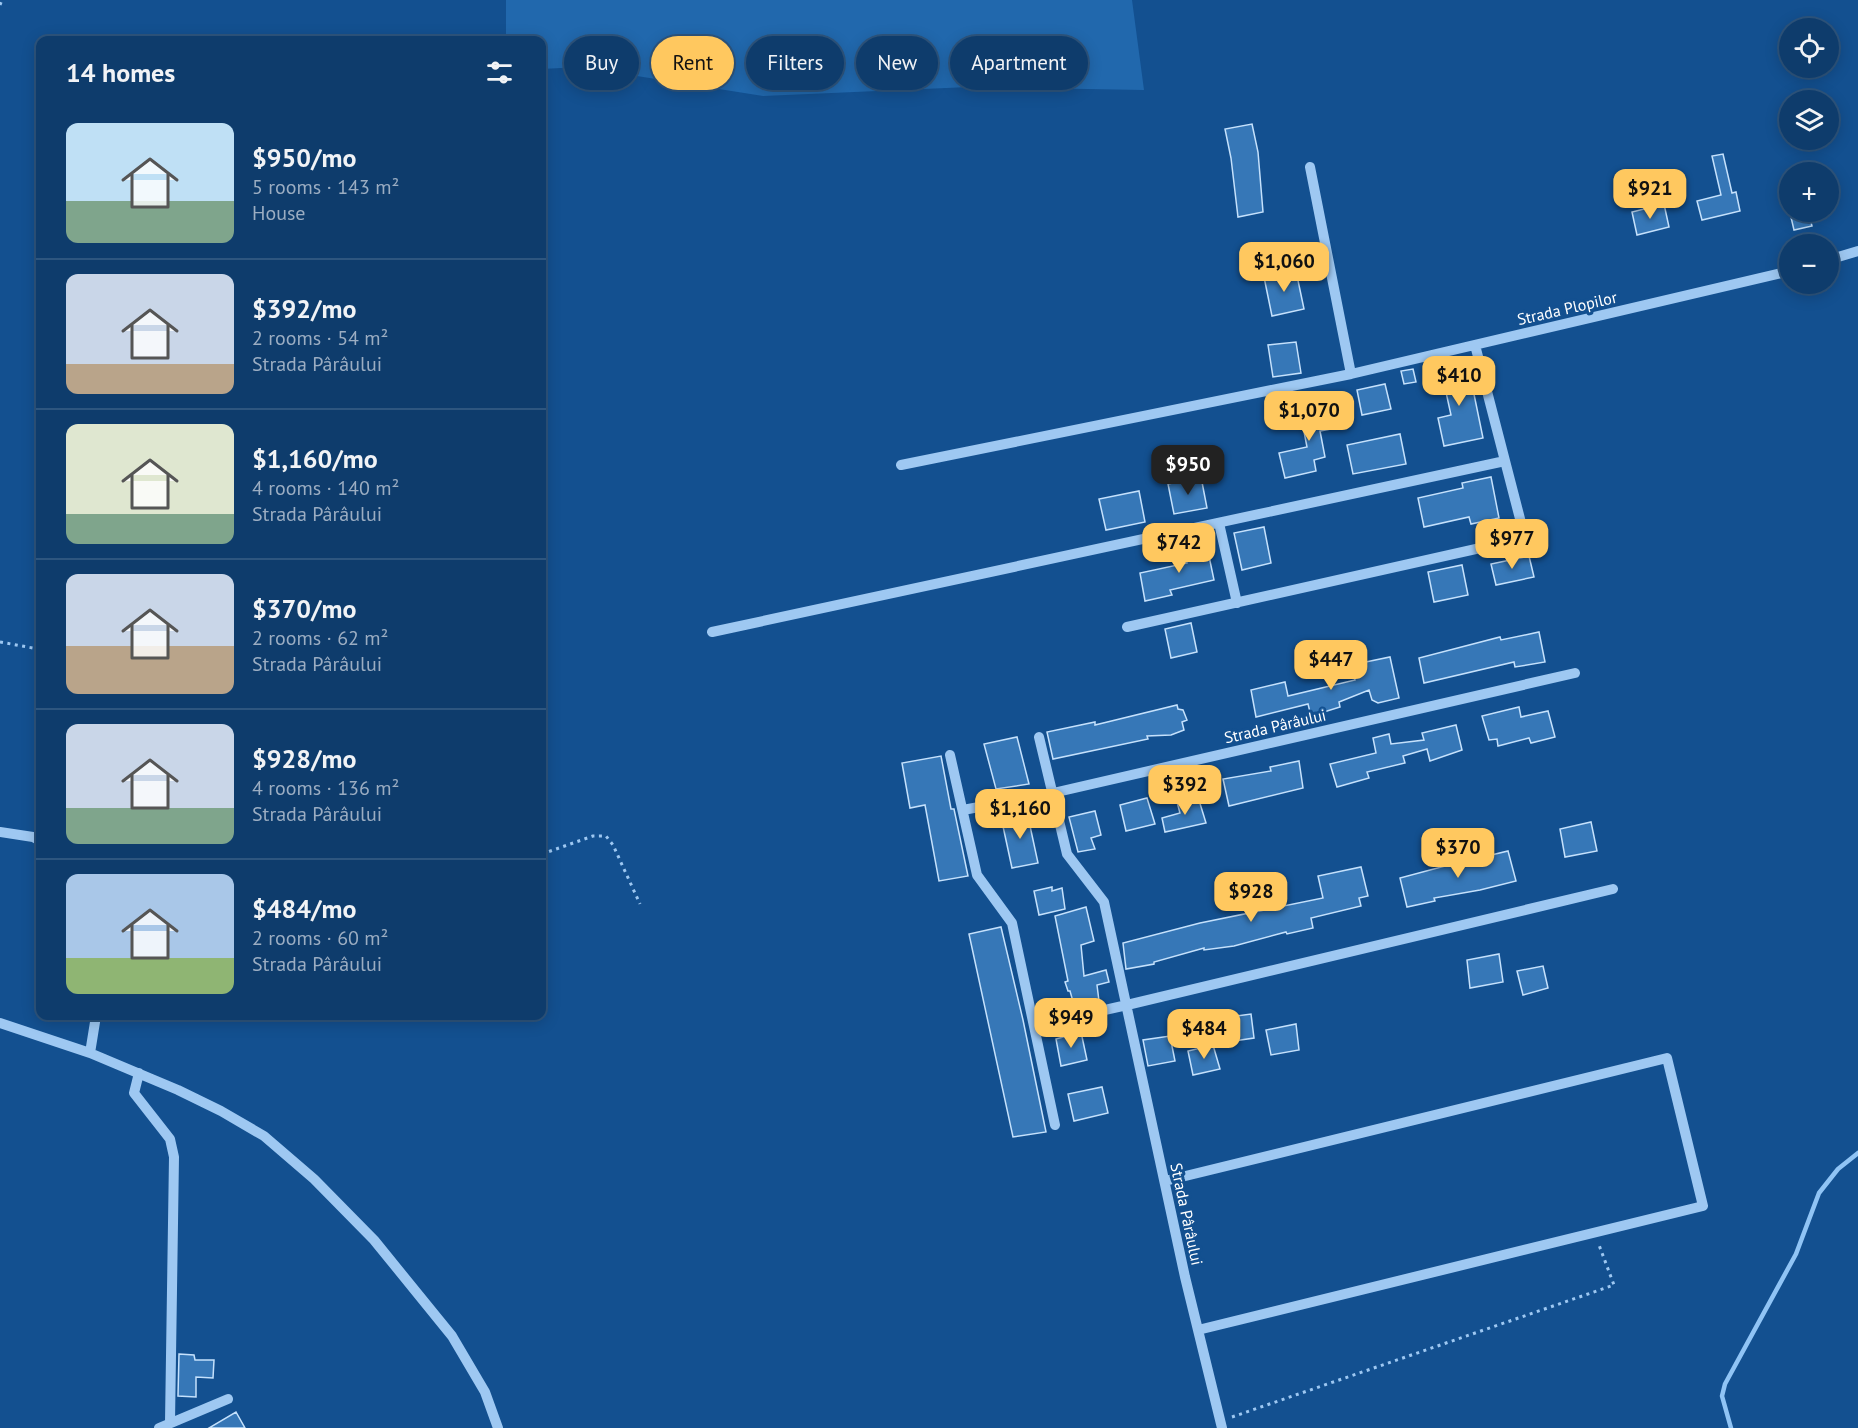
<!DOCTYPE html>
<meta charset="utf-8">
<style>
body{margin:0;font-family:"PT Sans",sans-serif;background:#1c4774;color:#f1f3f6;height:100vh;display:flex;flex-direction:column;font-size:22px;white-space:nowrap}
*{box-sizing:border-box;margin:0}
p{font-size:20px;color:#9badc2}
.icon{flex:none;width:33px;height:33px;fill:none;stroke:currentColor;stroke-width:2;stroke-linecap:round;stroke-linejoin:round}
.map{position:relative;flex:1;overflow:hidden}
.drawer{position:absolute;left:36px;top:36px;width:510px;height:984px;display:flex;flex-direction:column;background:#0e3c6c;border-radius:12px;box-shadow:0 3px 15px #0003,0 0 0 2px #2e567f}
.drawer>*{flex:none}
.banner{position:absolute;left:564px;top:36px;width:570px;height:54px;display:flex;gap:12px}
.tools{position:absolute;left:1779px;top:18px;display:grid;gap:12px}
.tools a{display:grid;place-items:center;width:60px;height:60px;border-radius:50%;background:#0e3c6c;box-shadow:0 3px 15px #0003,0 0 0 2px #2e567f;font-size:30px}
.price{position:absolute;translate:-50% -51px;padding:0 14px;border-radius:12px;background:#ffc85f;color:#111;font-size:20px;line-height:39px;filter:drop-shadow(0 2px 3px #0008)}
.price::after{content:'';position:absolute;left:50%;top:36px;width:18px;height:14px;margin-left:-9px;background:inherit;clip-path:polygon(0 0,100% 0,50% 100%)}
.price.on{background:#222;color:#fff}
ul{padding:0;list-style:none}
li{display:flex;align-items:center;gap:18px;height:150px;padding:0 30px}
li+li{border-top:2px solid #2e567f}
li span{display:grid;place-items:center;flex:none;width:168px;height:120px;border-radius:12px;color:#555}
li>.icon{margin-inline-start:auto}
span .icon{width:72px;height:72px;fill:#fffc;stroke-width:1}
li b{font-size:26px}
h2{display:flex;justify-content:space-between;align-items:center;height:72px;padding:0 30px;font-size:26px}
.tag{padding:0 21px;border-radius:27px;background:#0e3c6c;box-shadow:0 3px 15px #0003,0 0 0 2px #2e567f;font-size:21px;line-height:54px}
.tag.on{background:#ffc85f;color:#111}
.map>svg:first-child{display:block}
.green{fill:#2168ad}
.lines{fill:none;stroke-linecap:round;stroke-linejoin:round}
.stream{stroke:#90c4f5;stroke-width:4.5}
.building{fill:#3677b7;stroke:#c5e1fc;stroke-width:1.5}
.path{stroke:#9ec8f2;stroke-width:3;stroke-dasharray:3 4.5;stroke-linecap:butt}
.minor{stroke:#9ec8f2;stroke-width:10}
.labels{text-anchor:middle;stroke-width:6;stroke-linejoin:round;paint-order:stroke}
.street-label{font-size:16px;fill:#fff;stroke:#135090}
</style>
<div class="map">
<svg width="1858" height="1428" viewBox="0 0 1858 1428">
<rect width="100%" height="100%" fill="#135090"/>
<!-- green -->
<path class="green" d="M506 0H1132L1144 90 969 87 763 96 580 67 542 69V40H506Z"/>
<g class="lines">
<!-- stream -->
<path class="stream" d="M1731 1428 1722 1396 1725 1384 1796 1254 1819 1193 1838 1169 1858 1153"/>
</g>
<!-- building -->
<path class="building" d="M1252 124 1258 152 1263 212 1238 217 1231 158 1225 129Z
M1723 154 1732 193 1736 192 1740 211 1702 220 1697 201 1721 195 1712 156Z
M1664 204 1669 227 1637 235 1632 212Z
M1798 212H1808L1812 226 1794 230 1790 213Z
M1296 271 1304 309 1272 316 1264 277Z
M1296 342 1301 373 1273 377 1268 345Z
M1468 365 1483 438 1444 446 1438 418 1451 415 1444 383 1438 384 1435 372Z
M1413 369 1416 382 1404 384 1401 371Z
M1385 384 1391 409 1362 415 1357 390Z
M1332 405 1337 428 1320 431 1325 457 1314 460 1316 471 1285 478 1279 453 1307 447 1300 411Z
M1400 434 1406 464 1353 474 1347 445Z
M1201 477 1207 508 1174 514 1168 484Z
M1491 477 1499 518 1471 524 1469 517 1424 527 1418 498 1463 488 1462 483Z
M1139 491 1145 522 1106 530 1099 499Z
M1264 527 1271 563 1242 570 1234 533Z
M1206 542 1214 580 1170 590 1172 595 1145 601 1140 573 1187 563 1183 546Z
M1529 556 1534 577 1496 585 1491 564Z
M1462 565 1468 595 1434 602 1428 572Z
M1191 623 1197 652 1171 658 1165 629Z
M1539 632 1545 662 1515 667 1514 662 1424 683 1419 658 1500 637 1501 640Z
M1390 657 1399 698 1378 703 1372 700 1369 690 1339 702 1340 707 1311 716 1308 704 1256 717 1251 690 1285 682 1288 696 1355 680 1351 665Z
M1177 705 1178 709 1183 710 1187 720 1182 722 1184 730 1171 735 1147 736 1148 739 1053 759 1047 732 1095 722V725Z
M1519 707 1521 717 1548 711 1555 737 1531 743 1529 738 1498 746 1497 739 1489 740 1482 716Z
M1456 725 1462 750 1430 761 1427 749 1403 756 1405 763 1367 772 1369 778 1337 787 1330 764 1376 753 1373 738 1389 734 1391 744 1424 740 1422 733Z
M1017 737 1029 784 996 789 984 744Z
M941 756 951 809H954L968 876 939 881 925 805 910 808 902 763Z
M1299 761 1303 788 1229 806 1223 779 1271 771 1270 767Z
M1198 797 1206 823 1165 832 1162 818 1180 813 1177 802Z
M1147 798 1155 824 1126 831 1120 805Z
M1095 811 1101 835 1091 838 1095 849 1078 852 1069 817Z
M1027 812 1038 863 1012 868 1001 817Z
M1591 822 1597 851 1565 857 1560 829Z
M1508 851 1516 881 1480 890 1434 898 1435 901 1407 907 1400 878 1445 866 1484 859 1483 857Z
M1361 867 1368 896 1359 898 1361 906 1311 918 1313 928 1287 934 1286 932 1234 946 1204 950V948L1154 962V964L1126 969 1123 943 1200 923 1323 898 1318 876Z
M1052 887V891L1062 888 1065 909 1039 915 1034 891Z
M1086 907 1094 941 1081 945 1084 976 1106 970 1109 982 1097 985 1099 1001 1074 1005 1070 991H1068L1065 982 1068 981 1055 916Z
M1001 927 1023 1020 1046 1132 1013 1137 969 934Z
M1499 954 1503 982 1470 988 1467 960Z
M1543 966 1548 988 1523 995 1517 971Z
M1251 1014 1254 1038 1227 1042 1222 1018Z
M1296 1024 1299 1050 1271 1055 1266 1030Z
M1081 1032 1087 1060 1061 1066 1056 1039Z
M1170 1036 1175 1061 1148 1066 1143 1040Z
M1213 1045 1220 1069 1193 1075 1188 1051Z
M1102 1087 1108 1113 1074 1121 1068 1094Z
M179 1354 194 1355 195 1360H214L213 1378 196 1377V1397L178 1396Z
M236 1412 245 1428H209Z"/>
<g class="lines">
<!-- path -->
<path class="path" d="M0 5 2 0
M0 642 33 648 40 651
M542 854 593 836H606L613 845 640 904
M1232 1417 1614 1285 1599 1245"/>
<!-- minor -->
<path class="minor" d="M1310 167 1351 374
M1828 260 1858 251
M901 465 1351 374 1790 271
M1219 523 1237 603
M1127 627 1525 538 1475 345
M712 632 1505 461
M1039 737 1067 854 1104 902 1185 1277 1222 1428
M950 755 977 875 1012 923 1055 1125
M963 810 1053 793 1575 673
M0 832 33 837 40 841
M0 1023 90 1053 178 1090 221 1111 264 1136 314 1179 374 1240 452 1336 485 1392 498 1428
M1034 1026 1127 1005 1613 889
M90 1053 96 1016
M139 1073 134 1093 170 1139 174 1157 170 1422
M1165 1181 1667 1058 1703 1206 1198 1330
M159 1428 228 1399"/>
</g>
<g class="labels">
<!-- street labels -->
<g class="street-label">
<text transform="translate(1567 308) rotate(-13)" y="6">Strada Plopilor</text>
<text transform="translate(1275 726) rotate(-13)" y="6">Strada Pârâului</text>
<text transform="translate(1187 1214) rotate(78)" y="6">Strada Pârâului</text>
</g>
</g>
</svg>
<div class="tools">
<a><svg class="icon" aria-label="locate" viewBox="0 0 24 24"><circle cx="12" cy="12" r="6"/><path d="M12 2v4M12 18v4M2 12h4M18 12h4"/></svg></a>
<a><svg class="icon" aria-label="layers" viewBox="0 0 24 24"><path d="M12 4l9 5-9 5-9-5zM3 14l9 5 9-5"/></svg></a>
<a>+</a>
<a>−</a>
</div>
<b class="price" style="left:1650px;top:220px">$921</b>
<b class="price" style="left:1284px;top:293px">$1,060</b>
<b class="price" style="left:1459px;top:407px">$410</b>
<b class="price" style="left:1309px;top:442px">$1,070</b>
<b class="price on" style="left:1188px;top:496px">$950</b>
<b class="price" style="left:1512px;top:570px">$977</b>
<b class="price" style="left:1179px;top:574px">$742</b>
<b class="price" style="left:1331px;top:691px">$447</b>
<b class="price" style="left:1185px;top:816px">$392</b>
<b class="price" style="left:1020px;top:840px">$1,160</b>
<b class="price" style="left:1458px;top:879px">$370</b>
<b class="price" style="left:1251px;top:923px">$928</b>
<b class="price" style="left:1071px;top:1049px">$949</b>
<b class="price" style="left:1204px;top:1060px">$484</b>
<div class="banner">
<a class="tag">Buy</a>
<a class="tag on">Rent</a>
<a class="tag">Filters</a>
<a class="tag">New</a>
<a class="tag">Apartment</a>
</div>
<section class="drawer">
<h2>14 homes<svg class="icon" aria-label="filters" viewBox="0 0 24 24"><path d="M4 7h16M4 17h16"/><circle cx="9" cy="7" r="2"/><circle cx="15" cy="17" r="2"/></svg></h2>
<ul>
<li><span style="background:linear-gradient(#bfe0f5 65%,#7fa58c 0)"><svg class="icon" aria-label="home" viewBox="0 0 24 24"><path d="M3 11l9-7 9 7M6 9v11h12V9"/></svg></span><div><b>$950/mo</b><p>5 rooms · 143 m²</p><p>House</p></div></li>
<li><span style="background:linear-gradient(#c9d6e8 75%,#b9a48a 0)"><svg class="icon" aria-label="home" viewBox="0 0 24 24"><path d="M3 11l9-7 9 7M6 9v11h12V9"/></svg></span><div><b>$392/mo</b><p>2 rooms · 54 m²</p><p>Strada Pârâului</p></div></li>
<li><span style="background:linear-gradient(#dfe7d0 75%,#7fa58c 0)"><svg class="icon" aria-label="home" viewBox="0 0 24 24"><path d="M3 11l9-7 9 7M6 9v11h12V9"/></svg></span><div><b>$1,160/mo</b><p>4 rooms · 140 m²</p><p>Strada Pârâului</p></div></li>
<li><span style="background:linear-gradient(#c9d6e8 60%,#b9a48a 0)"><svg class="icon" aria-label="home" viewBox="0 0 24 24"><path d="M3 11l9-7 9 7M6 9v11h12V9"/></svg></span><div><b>$370/mo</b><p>2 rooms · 62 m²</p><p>Strada Pârâului</p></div></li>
<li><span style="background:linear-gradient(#c9d6e8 70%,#7fa58c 0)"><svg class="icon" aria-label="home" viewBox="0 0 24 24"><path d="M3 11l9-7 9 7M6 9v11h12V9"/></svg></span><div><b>$928/mo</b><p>4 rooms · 136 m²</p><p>Strada Pârâului</p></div></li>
<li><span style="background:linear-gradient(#a9c7e8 70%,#8fb573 0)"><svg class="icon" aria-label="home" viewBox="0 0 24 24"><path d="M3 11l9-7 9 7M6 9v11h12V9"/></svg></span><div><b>$484/mo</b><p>2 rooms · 60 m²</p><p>Strada Pârâului</p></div></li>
</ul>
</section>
</div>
